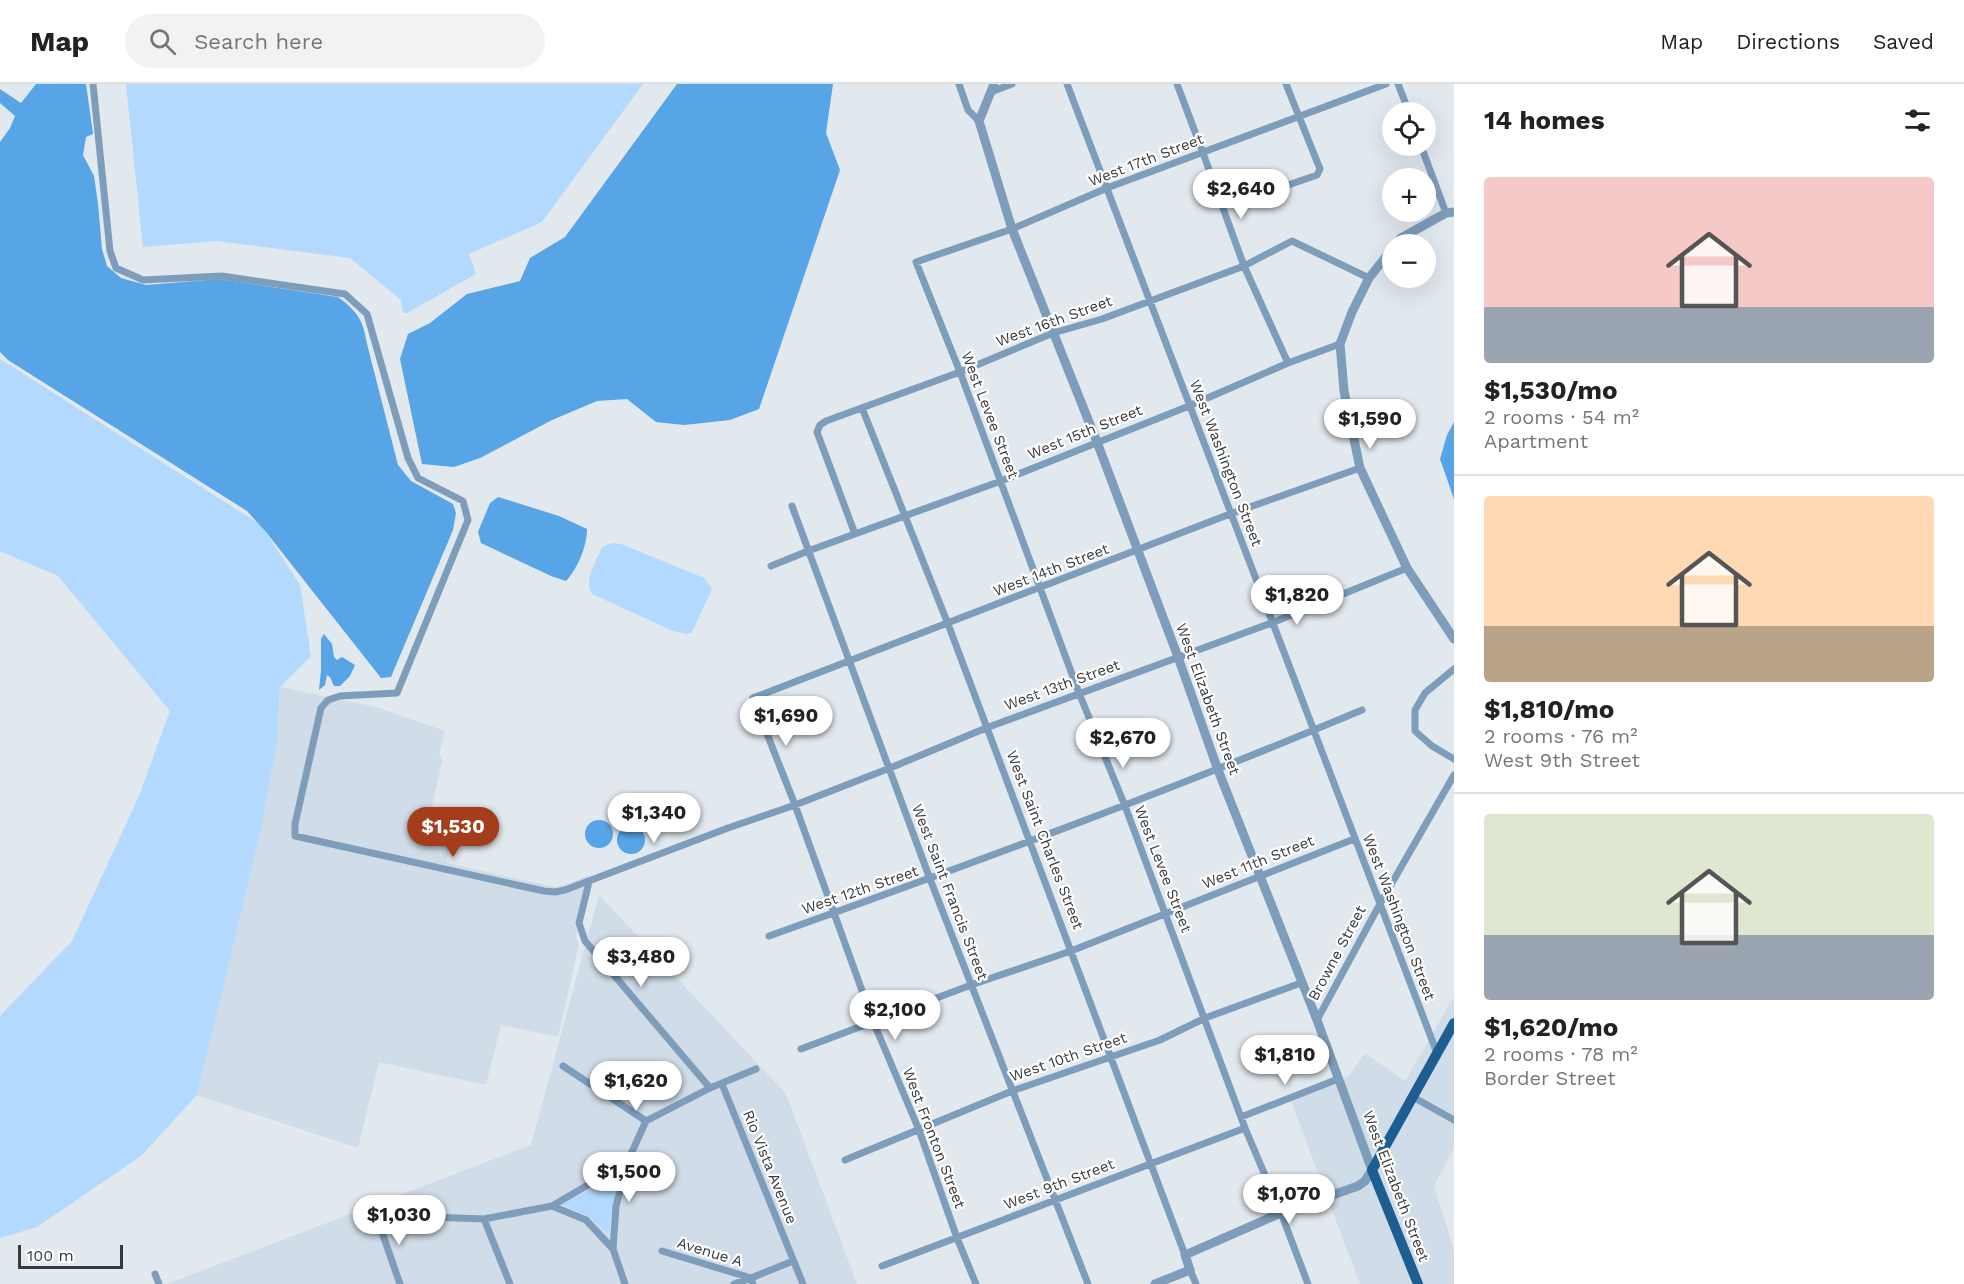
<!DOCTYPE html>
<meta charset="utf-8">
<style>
body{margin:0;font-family:"Work Sans",sans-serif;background:#f2f2f2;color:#222;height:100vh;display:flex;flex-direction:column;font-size:22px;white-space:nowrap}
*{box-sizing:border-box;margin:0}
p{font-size:20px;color:#767676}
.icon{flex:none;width:33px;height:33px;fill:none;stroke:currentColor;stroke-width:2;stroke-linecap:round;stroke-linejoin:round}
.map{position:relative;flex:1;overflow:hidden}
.sheet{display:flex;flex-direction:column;background:#fff;width:510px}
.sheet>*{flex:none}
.buttons{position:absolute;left:1382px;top:18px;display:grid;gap:12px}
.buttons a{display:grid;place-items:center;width:54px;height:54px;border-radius:50%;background:#fff;box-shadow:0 6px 24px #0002;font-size:30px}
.scale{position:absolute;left:18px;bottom:15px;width:105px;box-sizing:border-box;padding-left:6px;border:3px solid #373a3c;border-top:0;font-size:16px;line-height:21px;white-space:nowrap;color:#373a3c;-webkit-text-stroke:4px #fff;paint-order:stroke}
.price{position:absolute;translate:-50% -51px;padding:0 14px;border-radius:21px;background:#fff;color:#222;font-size:20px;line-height:39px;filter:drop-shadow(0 2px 3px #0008)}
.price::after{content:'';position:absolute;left:50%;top:36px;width:18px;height:14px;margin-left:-9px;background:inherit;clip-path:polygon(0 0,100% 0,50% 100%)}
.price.selected{background:#a43d1c;color:#fff}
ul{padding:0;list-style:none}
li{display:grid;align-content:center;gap:12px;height:318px;padding:0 30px}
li+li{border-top:2px solid #e0e0e0}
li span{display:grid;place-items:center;height:186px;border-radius:6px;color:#555}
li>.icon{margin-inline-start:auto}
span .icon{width:108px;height:108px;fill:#fffc;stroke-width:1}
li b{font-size:26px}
h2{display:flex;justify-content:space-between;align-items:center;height:72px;padding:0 30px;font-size:26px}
header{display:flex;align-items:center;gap:36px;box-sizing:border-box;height:84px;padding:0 30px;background:#fff;border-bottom:2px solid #e0e0e0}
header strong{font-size:28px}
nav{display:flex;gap:33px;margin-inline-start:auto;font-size:21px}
.search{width:420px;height:54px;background:#f2f2f2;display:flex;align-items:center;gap:15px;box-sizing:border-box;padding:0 21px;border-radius:33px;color:#767676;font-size:22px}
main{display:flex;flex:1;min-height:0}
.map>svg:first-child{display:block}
.built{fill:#d0dce8}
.green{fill:#b3d9fe}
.water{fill:#57a4e6}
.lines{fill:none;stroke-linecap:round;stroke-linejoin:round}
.minor{stroke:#7e9dbb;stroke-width:7}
.tertiary{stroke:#7e9dbb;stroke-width:9}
.primary{stroke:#1d5e92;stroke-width:10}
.labels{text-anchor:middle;stroke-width:4.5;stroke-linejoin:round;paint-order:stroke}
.street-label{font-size:15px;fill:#373a3c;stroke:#fff}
</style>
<header>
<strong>Map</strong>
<div class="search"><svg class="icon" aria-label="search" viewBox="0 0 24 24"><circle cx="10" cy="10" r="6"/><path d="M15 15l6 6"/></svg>Search here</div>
<nav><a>Map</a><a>Directions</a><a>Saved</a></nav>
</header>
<main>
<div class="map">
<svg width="1454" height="1200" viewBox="0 0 1454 1200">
<rect width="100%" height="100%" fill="#e1e8ee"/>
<!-- built -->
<path class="built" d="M280 603 376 623 445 647 439 672 443 674 431 726 455 732 446 779 555 803 570 799 588 791 576 853 579 860 558 953 501 941 486 1001 379 978 358 1064 197 1011 260 750 277 658Z
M599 811 786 1010 857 1200H167L531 1061Z
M1454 913V1064L1434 1102 1454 1166V1200H1360L1291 1017 1349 992 1365 969 1405 997Z"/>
<!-- green -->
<path class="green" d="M126 0H643L542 138 469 170 476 190 407 229H403L401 216 350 174 217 157 143 163Z
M0 275 261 441 300 501 311 572 280 603 277 658 260 750 197 1011 141 1072 37 1143 0 1154V932L72 857 139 712 170 627 58 492 0 467Z
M613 459 621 460 704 494 712 505 692 548 687 550 673 547 592 510C583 497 597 476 602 463Z
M617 1085 621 1087 611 1129 609 1150 589 1133 563 1120 591 1105Z"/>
<!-- water -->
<path class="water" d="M36 0H86L93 50 86 53 83 71 94 92 98 120 102 165 107 182 121 194 146 201 220 195 338 213C358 228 363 236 367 260L398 381 411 397 453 420 456 429 453 446 391 593 381 594 266 448 247 427 8 276 0 268V58L10 44 15 32 0 19V5L21 19Z
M677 0H833L826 49 840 86 759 325 730 336 684 341 656 338 627 315 597 317 552 336 480 374 454 383 422 380 400 275 408 250 430 239 467 210 520 197 530 174 565 153Z
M1454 338V415L1440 375 1447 351Z
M498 413 559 432 587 445C587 462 578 484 566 497L551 492 481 459 478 448 490 419Z
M324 550 332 560 334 573 337 576 342 573 355 581 350 592 340 602H334L330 593 327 591 325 601 319 606 321 587V555Z
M585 750a14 14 0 1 1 28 0a14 14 0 1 1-28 0Z
M617 756a14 14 0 1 1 28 0a14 14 0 1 1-28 0Z"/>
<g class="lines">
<!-- minor -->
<path class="minor" d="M93 0 110 167 116 184 143 196 222 192 345 210 367 230 408 374 418 394 463 417 468 436 397 609 340 612 328 616 321 624 295 740V752L544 807 555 808 565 806 728 744 795 721 890 684 986 644 1274 538 1407 484
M959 0 968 26 979 37
M1067 0 1437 969
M1177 0 1203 69 1244 182 1288 279
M1398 0 1409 28
M991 8 1012 0
M1421 62 1446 129
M1274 106 1317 91 1320 85 1286 0
M862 324 948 540 1185 1171
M792 422 930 795 1088 1200
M855 450 817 348 820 341 826 337 960 288 1053 249 1102 235 1244 182 1292 157 1369 194
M771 482 808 467 1001 397 1189 322 1288 279 1340 260
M1454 585 1425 609 1415 626V647L1432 662 1454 675
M589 798 579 839 585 857 710 1004
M769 852C968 781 1167 708 1362 626
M1317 936 1381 818 1454 691
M801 965 971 901 1071 867 1354 755
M563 982 646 1037
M722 1000 803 1200
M1413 1013 1454 1036
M1241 1033 1338 995
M845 1076 1012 1007 1160 956 1205 934 1301 899
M552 1122 593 1098 631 1070 646 1037 710 1004 756 985
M484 1135 510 1200
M613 1165 616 1122 630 1071
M662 1167 751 1194 793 1177
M882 1182 1245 1044
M1190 1186 1196 1200
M155 1190 159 1200
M400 1200 376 1131 484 1135 552 1122 586 1136 613 1165 625 1200
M734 1200 751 1194 753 1200
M976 1200 957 1154 919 1046 873 937 795 721 753 614 1230 430 1360 384
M1308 1200 1281 1129 1245 1044 1125 722 1079 609 960 288 916 178 1012 145 1107 104 1386 0"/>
<!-- tertiary -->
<path class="tertiary" d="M994 0 979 37 1012 145 1097 358 1178 573 1218 686 1317 936 1372 1086 1365 1097 1358 1102 1281 1129 1185 1171 1190 1186 1155 1200
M1396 160 1401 154 1446 129 1454 128
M1392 165 1369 194 1352 228 1340 260 1344 307 1360 384 1407 484 1454 555"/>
<!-- primary -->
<path class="primary" d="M1418 1200 1372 1086 1454 939"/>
</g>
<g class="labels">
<!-- street labels -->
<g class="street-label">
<text transform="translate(1146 76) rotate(-21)" y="5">West 17th Street</text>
<text transform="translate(1054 237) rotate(-20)" y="5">West 16th Street</text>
<text transform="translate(990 331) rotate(69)" y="5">West Levee Street</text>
<text transform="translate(1085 348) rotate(-22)" y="5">West 15th Street</text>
<text transform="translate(1226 379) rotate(69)" y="5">West Washington Street</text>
<text transform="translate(1051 486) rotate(-21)" y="5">West 14th Street</text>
<text transform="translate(1062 601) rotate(-20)" y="5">West 13th Street</text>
<text transform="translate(1208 615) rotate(70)" y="5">West Elizabeth Street</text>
<text transform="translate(1045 756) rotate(69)" y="5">West Saint Charles Street</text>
<text transform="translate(1258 778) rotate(-22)" y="5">West 11th Street</text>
<text transform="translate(1163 785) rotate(69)" y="5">West Levee Street</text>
<text transform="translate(860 806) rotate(-19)" y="5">West 12th Street</text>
<text transform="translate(950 808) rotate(69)" y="5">West Saint Francis Street</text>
<text transform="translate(1399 833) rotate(69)" y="5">West Washington Street</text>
<text transform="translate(1337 869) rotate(-62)" y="5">Browne Street</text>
<text transform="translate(1068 973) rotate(-19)" y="5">West 10th Street</text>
<text transform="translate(934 1054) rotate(69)" y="5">West Fronton Street</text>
<text transform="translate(770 1083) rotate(68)" y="5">Rio Vista Avenue</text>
<text transform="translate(1059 1100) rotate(-21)" y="5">West 9th Street</text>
<text transform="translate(1396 1102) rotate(69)" y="5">West Elizabeth Street</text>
<text transform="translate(710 1168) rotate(17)" y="5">Avenue A</text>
</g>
</g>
</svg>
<div class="buttons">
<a><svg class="icon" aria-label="locate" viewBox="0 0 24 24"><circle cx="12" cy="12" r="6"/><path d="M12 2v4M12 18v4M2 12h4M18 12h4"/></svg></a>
<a>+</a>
<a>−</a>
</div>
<div class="scale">100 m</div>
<b class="price" style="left:1241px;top:136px">$2,640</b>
<b class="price" style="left:1370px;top:366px">$1,590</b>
<b class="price" style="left:1297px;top:542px">$1,820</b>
<b class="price" style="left:786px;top:663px">$1,690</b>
<b class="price" style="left:1123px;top:685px">$2,670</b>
<b class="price" style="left:654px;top:760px">$1,340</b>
<b class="price selected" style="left:453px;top:774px">$1,530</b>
<b class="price" style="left:641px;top:904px">$3,480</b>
<b class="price" style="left:895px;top:957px">$2,100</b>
<b class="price" style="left:1285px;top:1002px">$1,810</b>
<b class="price" style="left:636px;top:1028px">$1,620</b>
<b class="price" style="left:629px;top:1119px">$1,500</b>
<b class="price" style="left:1289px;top:1141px">$1,070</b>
<b class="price" style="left:399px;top:1162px">$1,030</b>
</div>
<section class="sheet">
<h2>14 homes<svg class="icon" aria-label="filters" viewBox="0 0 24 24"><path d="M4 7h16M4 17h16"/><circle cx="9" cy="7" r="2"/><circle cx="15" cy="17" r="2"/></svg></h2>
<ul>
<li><span style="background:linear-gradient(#f6c9c9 70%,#9aa5b1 0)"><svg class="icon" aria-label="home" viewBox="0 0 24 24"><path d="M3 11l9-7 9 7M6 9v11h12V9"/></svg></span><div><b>$1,530/mo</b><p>2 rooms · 54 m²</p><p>Apartment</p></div></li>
<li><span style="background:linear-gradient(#ffd9b3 70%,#b9a48a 0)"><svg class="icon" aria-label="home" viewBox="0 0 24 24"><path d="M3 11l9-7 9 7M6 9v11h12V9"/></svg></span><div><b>$1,810/mo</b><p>2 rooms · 76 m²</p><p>West 9th Street</p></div></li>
<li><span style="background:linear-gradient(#dfe7d0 65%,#9aa5b1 0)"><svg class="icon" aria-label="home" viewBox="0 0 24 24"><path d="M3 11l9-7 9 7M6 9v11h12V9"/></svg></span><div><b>$1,620/mo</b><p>2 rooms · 78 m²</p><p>Border Street</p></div></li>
</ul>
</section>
</main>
